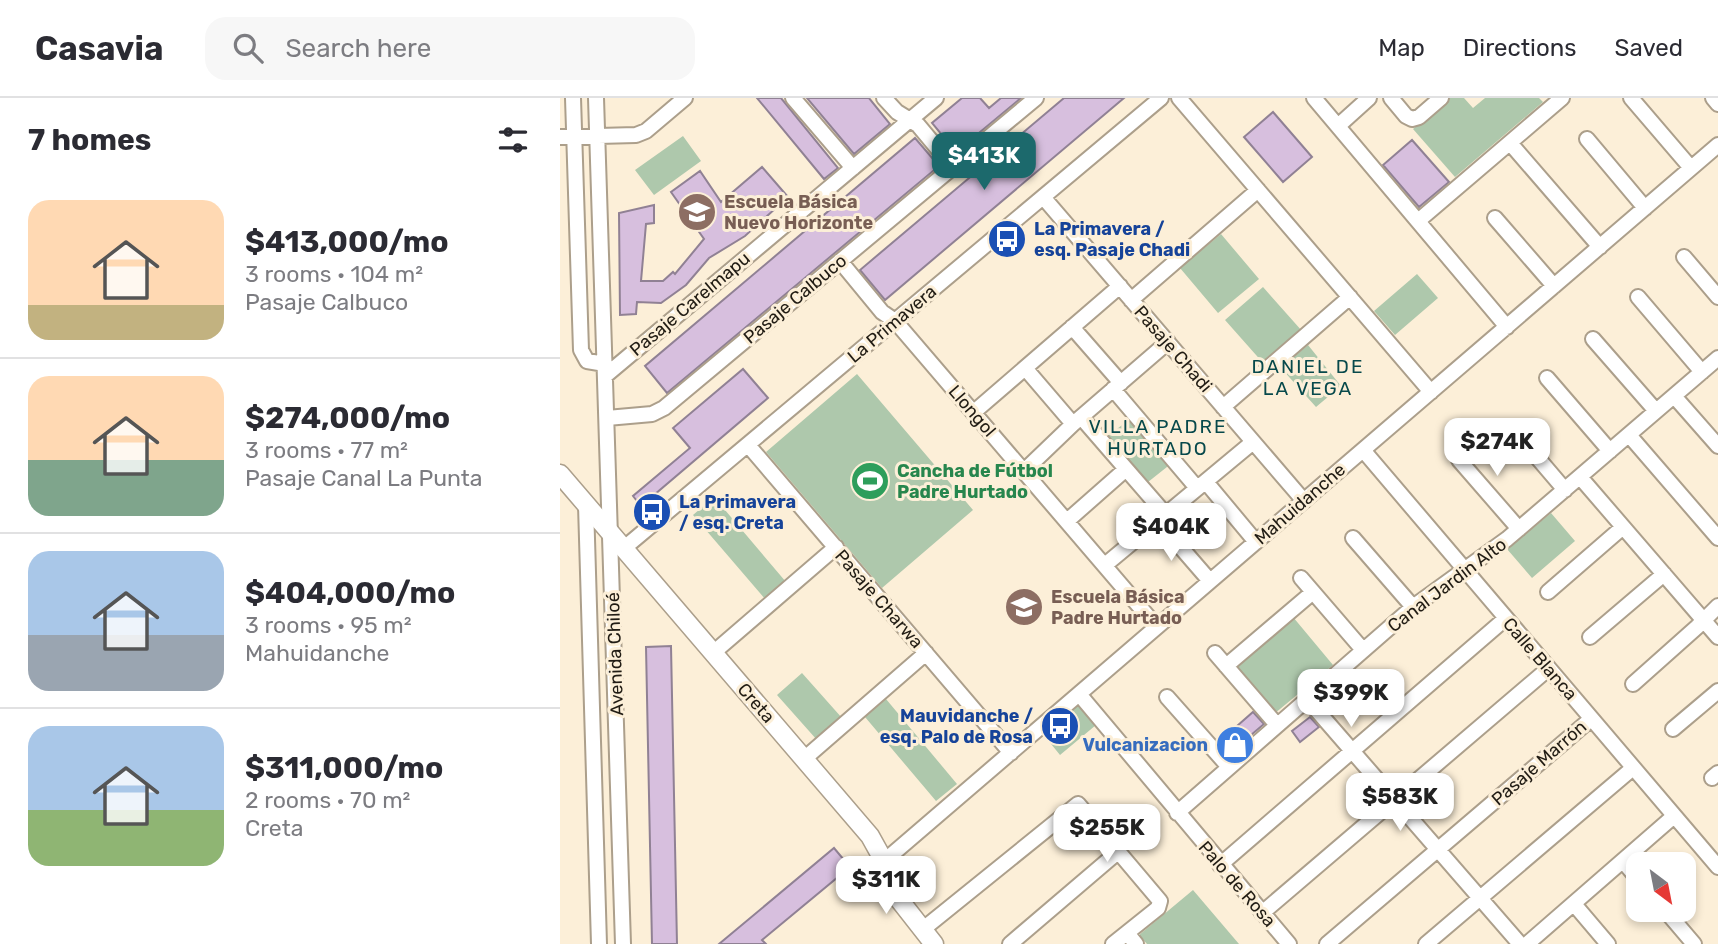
<!DOCTYPE html>
<meta charset="utf-8">
<style>
body{margin:0;font-family:Rubik,sans-serif;background:#f7f7f7;color:#2b2b33;height:100vh;display:flex;flex-direction:column;font-size:26px;white-space:nowrap}
*{box-sizing:border-box;margin:0}
p{font-size:23px;color:#7c7c81}
.icon{flex:none;width:38px;height:38px;fill:none;stroke:currentColor;stroke-width:2;stroke-linecap:round;stroke-linejoin:round}
.map{position:relative;flex:1;overflow:hidden}
.side{display:flex;flex-direction:column;background:#fff;width:560px}
.side>*{flex:none}
.needle{width:46px;rotate:148deg}
.tools{position:absolute;left:1066px;top:754px;display:grid;gap:14px}
.tools a{display:grid;place-items:center;width:70px;height:70px;border-radius:14px;background:#fff;box-shadow:0 4px 10px #0003;font-size:35px}
.price{position:absolute;translate:-50% -60px;padding:0 16px;border-radius:14px;background:#fff;color:#222;font-size:23px;line-height:46px;filter:drop-shadow(0 2px 4px #0008)}
.price::after{content:'';position:absolute;left:50%;top:42px;width:21px;height:16px;margin-left:-10px;background:inherit;clip-path:polygon(0 0,100% 0,50% 100%)}
.price.on{background:#1c696c;color:#fff}
ul{padding:0;list-style:none}
li{display:flex;align-items:center;gap:21px;height:175px;padding:0 28px}
li+li{border-top:2px solid #e1e1e2}
li span{display:grid;place-items:center;flex:none;width:196px;height:140px;border-radius:21px;color:#555}
li>.icon{margin-inline-start:auto}
span .icon{width:84px;height:84px;fill:#fffc;stroke-width:1}
li b{font-size:30px}
h2{display:flex;justify-content:space-between;align-items:center;height:84px;padding:0 28px;font-size:30px}
header{display:flex;align-items:center;gap:42px;box-sizing:border-box;height:98px;padding:0 35px;background:#fff;border-bottom:2px solid #e1e1e2}
header strong{font-size:33px}
nav{display:flex;gap:38px;margin-inline-start:auto;font-size:24px}
.search{width:490px;height:63px;background:#f7f7f7;display:flex;align-items:center;gap:18px;box-sizing:border-box;padding:0 24px;border-radius:21px;color:#7c7c81;font-size:26px}
main{display:flex;flex:1;min-height:0}
.map>svg:first-child{display:block}
.green{fill:#aec8ac}
.building{fill:#d7bfde;stroke:#908194;stroke-width:2}
.lines{fill:none;stroke-linecap:round;stroke-linejoin:round}
.minor-casing{stroke:#ac9f8b;stroke-width:18}
.tertiary-casing{stroke:#ac9f8b;stroke-width:21}
.minor{stroke:#fff;stroke-width:14}
.tertiary{stroke:#fff;stroke-width:18}
.labels{text-anchor:middle;stroke-width:6;stroke-linejoin:round;paint-order:stroke}
.education-label{font-size:18px;font-weight:bold;fill:#785e54;stroke:#fcefd8;text-anchor:start}
.transit-label{font-size:18px;font-weight:bold;fill:#164399;stroke:#fcefd8;text-anchor:start}
.street-label{font-size:18px;fill:#211c14;stroke:#fcefd8}
.leisure-label{font-size:18px;font-weight:bold;fill:#27864d;stroke:#fcefd8;text-anchor:start}
.shop-label{font-size:18px;font-weight:bold;fill:#366cbe;stroke:#fcefd8;text-anchor:end}
.neighbourhood-label{font-size:19px;letter-spacing:2px;fill:#07494b;stroke:#fcefd8}
</style>
<header>
<strong>Casavia</strong>
<div class="search"><svg class="icon" aria-label="search" viewBox="0 0 24 24"><circle cx="10" cy="10" r="6"/><path d="M15 15l6 6"/></svg>Search here</div>
<nav><a>Map</a><a>Directions</a><a>Saved</a></nav>
</header>
<main>
<section class="side">
<h2>7 homes<svg class="icon" aria-label="filters" viewBox="0 0 24 24"><path d="M4 7h16M4 17h16"/><circle cx="9" cy="7" r="2"/><circle cx="15" cy="17" r="2"/></svg></h2>
<ul>
<li><span style="background:linear-gradient(#ffd9b3 75%,#c2b280 0)"><svg class="icon" aria-label="home" viewBox="0 0 24 24"><path d="M3 11l9-7 9 7M6 9v11h12V9"/></svg></span><div><b>$413,000/mo</b><p>3 rooms · 104 m²</p><p>Pasaje Calbuco</p></div></li>
<li><span style="background:linear-gradient(#ffd9b3 60%,#7fa58c 0)"><svg class="icon" aria-label="home" viewBox="0 0 24 24"><path d="M3 11l9-7 9 7M6 9v11h12V9"/></svg></span><div><b>$274,000/mo</b><p>3 rooms · 77 m²</p><p>Pasaje Canal La Punta</p></div></li>
<li><span style="background:linear-gradient(#a9c7e8 60%,#9aa5b1 0)"><svg class="icon" aria-label="home" viewBox="0 0 24 24"><path d="M3 11l9-7 9 7M6 9v11h12V9"/></svg></span><div><b>$404,000/mo</b><p>3 rooms · 95 m²</p><p>Mahuidanche</p></div></li>
<li><span style="background:linear-gradient(#a9c7e8 60%,#8fb573 0)"><svg class="icon" aria-label="home" viewBox="0 0 24 24"><path d="M3 11l9-7 9 7M6 9v11h12V9"/></svg></span><div><b>$311,000/mo</b><p>2 rooms · 70 m²</p><p>Creta</p></div></li>
</ul>
</section>
<div class="map">
<svg width="1158" height="846" viewBox="0 0 1158 846">
<rect width="100%" height="100%" fill="#fcefd8"/>
<!-- green -->
<path class="green" d="M889 0H904L913 10 925 0H979L983 4 895 79 853 31Z
M123 38 141 63 94 97 75 72Z
M661 136 699 181 658 215 620 170Z
M857 176 878 200 835 237 814 213Z
M703 189 742 233 704 266 665 222Z
M748 247 781 288 756 309 721 270Z
M297 276 413 412 322 490 206 354Z
M574 318 612 365 583 388 545 340Z
M154 399 226 484 205 501 133 417Z
M991 415 1015 443 972 480 947 451Z
M733 519 773 567 714 616 672 568Z
M242 575 282 620 257 642 217 597Z
M326 601 397 686 376 703 305 619Z
M518 605 536 627 500 657 483 636Z
M633 792 679 846H587L579 837Z"/>
<!-- building -->
<path class="building" d="M197 0H221L278 70 264 81Z
M247 0H309L330 26 294 56Z
M402 0H420L429 10 441 0H461L396 54 372 25Z
M504 0H564L325 202 300 172Z
M713 14 752 59 723 84 684 39Z
M355 40 379 68 107 295 85 268Z
M852 42 889 84 859 109 823 67Z
M202 69 228 99 185 138 149 160 126 187 101 205 77 204 76 216 60 217 59 115 94 107V125L86 126 81 183H103L113 174 115 176 144 141 111 94 140 73 161 104Z
M183 271 208 300 81 408 73 398 130 350 113 330Z
M111 548 117 846H92L86 549Z
M693 614 704 626 671 654 661 642Z
M750 619 759 629 740 644 732 633Z
M274 750 290 769 202 842 206 846H159Z"/>
<g class="lines">
<defs>
<path id="minor" d="M13 0 21 252 27 263 45 266
M36 0 63 846
M233 0 293 70
M324 0 337 14 358 27 393 69
M619 0 871 294
M754 0 947 229
M831 0 846 18 852 21 859 19 881 0
M1071 0 1131 70
M1153 0 1158 6
M778 28 809 0
M0 39 76 37 86 33 125 0
M1027 41 1085 110
M950 45 1040 149
M483 99 744 403
M935 120 994 188
M858 123 1002 0
M1124 159 1158 199
M280 163 322 214 335 223 597 529
M1078 199 1142 274
M571 202 698 92
M512 229 561 285
M1033 241 1096 313
M465 270 513 326
M45 278 376 0
M987 280 1050 353
M553 291 637 390
M1114 298 1158 348
M663 309 790 199
M414 314 560 188
M521 319 606 417
M47 320 92 316 104 310 476 0
M953 331 1005 392
M1069 337 1158 440
M188 347 451 655
M803 352 1158 769
M899 362 959 431
M464 373 513 326 608 244
M1020 379 1158 539
M646 384 696 444
M26 407 39 846
M507 423 566 371
M598 423 650 483
M793 440 853 509
M63 451 601 0
M545 467 693 344
M741 480 803 552
M988 494 1063 429
M1030 539 1104 476
M153 555 276 449
M655 555 717 627
M666 568 753 494
M1073 586 1137 529 1158 508
M519 596 729 846
M607 599 669 669
M747 601 960 846
M1113 631 1158 593
M244 661 366 555
M1152 680 1158 675
M617 715 853 509 947 441 1158 260
M1063 763 1078 781
M322 765 1158 47
M660 767 945 521
M1014 806 1048 846
M1105 812 1134 846
M702 815 988 571
M362 832 518 706 600 803 598 810 553 846
M567 835 576 846
M450 846 559 753
M767 846 1031 621
M866 846 1073 670
M967 846 1114 718"/>
<path id="tertiary" d="M0 376 310 738 320 756 334 795 374 846"/>
</defs>
<!-- minor casing -->
<use href="#minor" class="minor-casing"/>
<!-- tertiary casing -->
<use href="#tertiary" class="tertiary-casing"/>
<!-- minor -->
<use href="#minor" class="minor"/>
<!-- tertiary -->
<use href="#tertiary" class="tertiary"/>
</g>
<!-- icons -->
<defs>
<symbol id="school-disc" viewBox="-11 -11 22 22"><circle r="9.5" fill="#8d6e63" stroke="#fcefd8"/><path d="M0-5L7-2L0 1L-7-2ZM-4 1L0 2.5L4 1V4Q0 6-4 4Z" fill="#fff"/></symbol>
<symbol id="bus-disc" viewBox="-11 -11 22 22"><circle r="9.5" fill="#1a4fb4" stroke="#fcefd8"/><path d="M-5-6H5V4H4V6H2V4H-2V6H-4V4H-5ZM-3.5-4V0h7V-4ZM-3.5 1.2v1.5H-2V1.2ZM2 1.2v1.5H3.5V1.2Z" fill="#fff"/></symbol>
<symbol id="stadium-disc" viewBox="-11 -11 22 22"><circle r="9.5" fill="#2e9e5b" stroke="#fcefd8"/><path d="M0-5a6.5 5 0 1 0 0 10a6.5 5 0 1 0 0-10ZM-3.5-1.8h7v3.6h-7Z" fill="#fff"/></symbol>
<symbol id="shop-disc" viewBox="-11 -11 22 22"><circle r="9.5" fill="#3f7fe0" stroke="#fcefd8"/><path d="M-5-2.5h2.3a2.7 3.5 0 0 1 5.4 0H5L5.5 6h-11ZM-1.5-2.5h3a1.5 2.3 0 0 0-3 0Z" fill="#fff"/></symbol>
</defs>
<g fill-rule="evenodd">
<use href="#school-disc" x="115" y="92" width="44" height="44"/>
<use href="#bus-disc" x="425" y="119" width="44" height="44"/>
<use href="#stadium-disc" x="288" y="361" width="44" height="44"/>
<use href="#bus-disc" x="70" y="392" width="44" height="44"/>
<use href="#school-disc" x="442" y="487" width="44" height="44"/>
<use href="#bus-disc" x="478" y="606" width="44" height="44"/>
<use href="#shop-disc" x="653" y="625" width="44" height="44"/>
</g>
<g class="labels">
<!-- education labels -->
<g class="education-label">
<text x="164" y="110">Escuela Básica<tspan x="164" dy="21">Nuevo Horizonte</tspan></text>
<text x="491" y="505">Escuela Básica<tspan x="491" dy="21">Padre Hurtado</tspan></text>
</g>
<!-- transit labels -->
<g class="transit-label">
<text x="474" y="137">La Primavera /<tspan x="474" dy="21">esq. Pasaje Chadi</tspan></text>
<text x="119" y="410">La Primavera<tspan x="119" dy="21">/ esq. Creta</tspan></text>
<text x="473" y="624" text-anchor="end">Mauvidanche /<tspan x="473" dy="21">esq. Palo de Rosa</tspan></text>
</g>
<!-- street labels -->
<g class="street-label">
<text transform="translate(235 201) rotate(-40)" y="6">Pasaje Calbuco</text>
<text transform="translate(130 206) rotate(-40)" y="6">Pasaje Carelmapu</text>
<text transform="translate(332 226) rotate(-40)" y="6">La Primavera</text>
<text transform="translate(613 251) rotate(49)" y="6">Pasaje Chadi</text>
<text transform="translate(412 313) rotate(49)" y="6">Llongol</text>
<text transform="translate(740 406) rotate(-41)" y="6">Mahuidanche</text>
<text transform="translate(887 487) rotate(-37)" y="6">Canal Jardin Alto</text>
<text transform="translate(319 501) rotate(49)" y="6">Pasaje Charwa</text>
<text transform="translate(55 556) rotate(-92)" y="6">Avenida Chiloé</text>
<text transform="translate(980 561) rotate(49)" y="6">Calle Blanca</text>
<text transform="translate(196 605) rotate(49)" y="6">Creta</text>
<text transform="translate(979 665) rotate(-41)" y="6">Pasaje Marrón</text>
<text transform="translate(677 786) rotate(49)" y="6">Palo de Rosa</text>
</g>
<!-- leisure labels -->
<g class="leisure-label">
<text x="337" y="379">Cancha de Fútbol<tspan x="337" dy="21">Padre Hurtado</tspan></text>
</g>
<!-- shop labels -->
<g class="shop-label">
<text x="648" y="653">Vulcanizacion</text>
</g>
<!-- neighbourhood labels -->
<g class="neighbourhood-label">
<text x="748" y="275">DANIEL DE<tspan x="748" dy="22">LA VEGA</tspan></text>
<text x="598" y="335">VILLA PADRE<tspan x="598" dy="22">HURTADO</tspan></text>
</g>
</g>
</svg>
<div class="tools">
<a><svg class="needle" viewBox="-14 -14 28 28"><path d="M0-13l5 13h-10z" fill="#e53935"/><path d="M0 13l5-13h-10z" fill="#7c7c81"/></svg></a>
</div>
<b class="price on" style="left:424px;top:94px">$413K</b>
<b class="price" style="left:937px;top:380px">$274K</b>
<b class="price" style="left:611px;top:465px">$404K</b>
<b class="price" style="left:791px;top:631px">$399K</b>
<b class="price" style="left:840px;top:735px">$583K</b>
<b class="price" style="left:547px;top:766px">$255K</b>
<b class="price" style="left:326px;top:818px">$311K</b>
</div>
</main>
